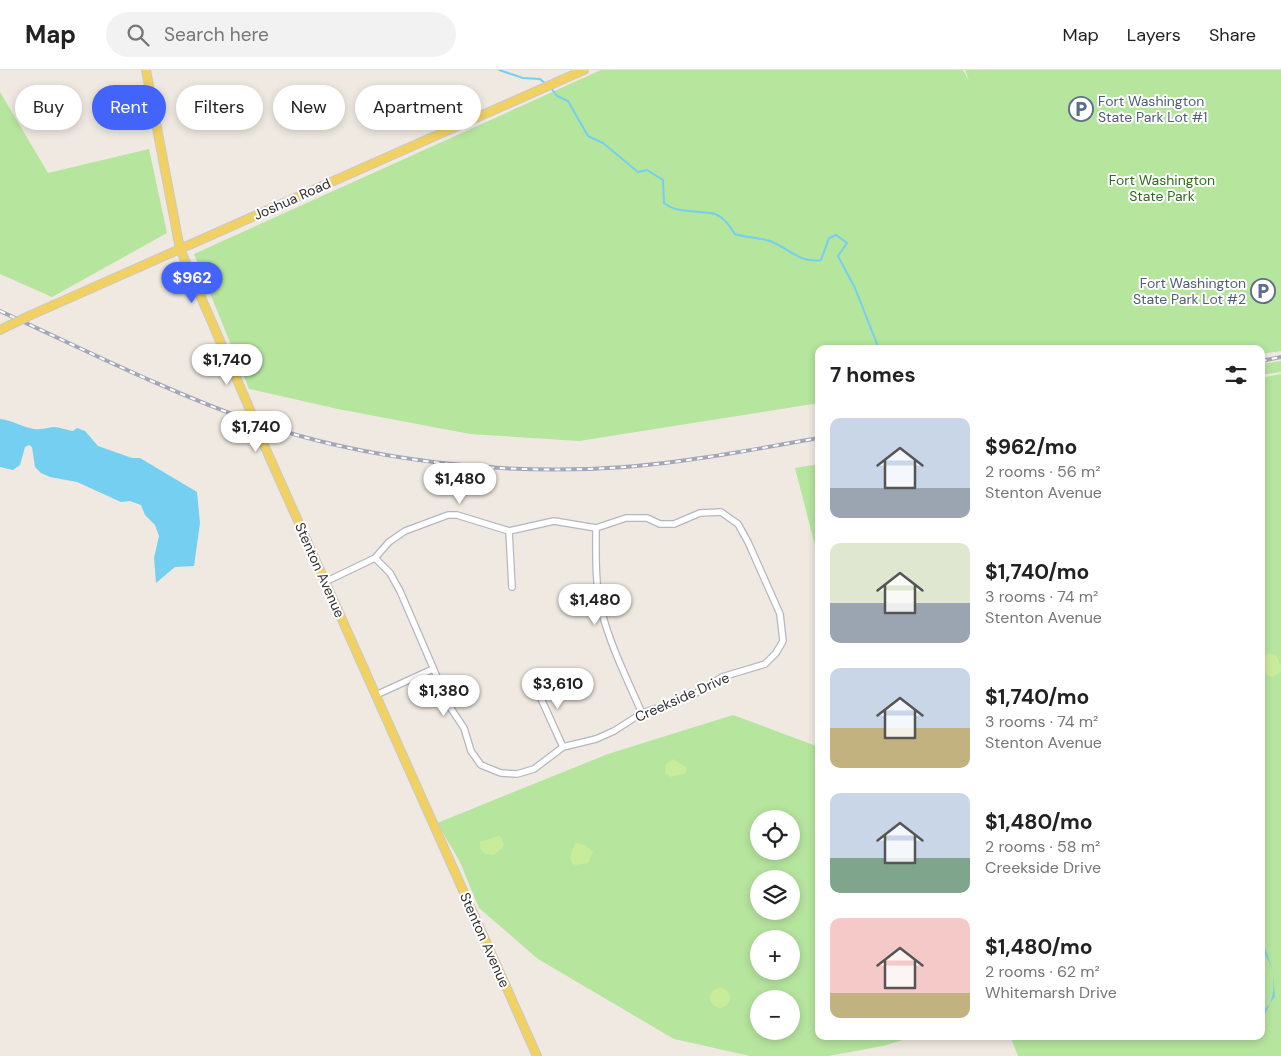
<!DOCTYPE html>
<meta charset="utf-8">
<style>
body{margin:0;font-family:"DM Sans",sans-serif;background:#f2f2f2;color:#222;height:100vh;display:flex;flex-direction:column;font-size:19px;white-space:nowrap}
*{box-sizing:border-box;margin:0}
p{font-size:16px;color:#767676}
.icon{flex:none;width:28px;height:28px;fill:none;stroke:currentColor;stroke-width:2;stroke-linecap:round;stroke-linejoin:round}
.map{position:relative;flex:1;overflow:hidden}
.side{position:absolute;left:815px;top:275px;width:450px;height:695px;display:flex;flex-direction:column;background:#fff;border-radius:10px;box-shadow:0 2px 8px #0003}
.side>*{flex:none}
.top-card{position:absolute;left:15px;top:15px;width:475px;height:45px;display:flex;gap:10px}
.buttons{position:absolute;left:750px;top:740px;display:grid;gap:10px}
.buttons a{display:grid;place-items:center;width:50px;height:50px;border-radius:50%;background:#fff;box-shadow:0 2px 8px #0003;font-size:25px}
.price{position:absolute;translate:-50% -42px;padding:0 11px;border-radius:18px;background:#fff;color:#222;font-size:16px;line-height:32px;filter:drop-shadow(0 1px 2px #0008)}
.price::after{content:'';position:absolute;left:50%;top:30px;width:15px;height:11px;margin-left:-8px;background:inherit;clip-path:polygon(0 0,100% 0,50% 100%)}
.price.active{background:#4264fb;color:#fff}
ul{padding:0;list-style:none}
li{display:flex;align-items:center;gap:15px;height:125px;padding:0 15px}
li span{display:grid;place-items:center;flex:none;width:140px;height:100px;border-radius:10px;color:#555}
li>.icon{margin-inline-start:auto}
span .icon{width:60px;height:60px;fill:#fffc;stroke-width:1}
li b{font-size:21px}
h2{display:flex;justify-content:space-between;align-items:center;height:60px;padding:0 15px;font-size:21px}
.tag{padding:0 18px;border-radius:22px;background:#fff;box-shadow:0 2px 8px #0003;font-size:18px;line-height:45px}
.tag.active{background:#4264fb;color:#fff}
header{display:flex;align-items:center;gap:30px;box-sizing:border-box;height:70px;padding:0 25px;background:#fff;border-bottom:1px solid #e0e0e0}
header strong{font-size:24px}
nav{display:flex;gap:28px;margin-inline-start:auto;font-size:18px}
.search{width:350px;height:45px;background:#f2f2f2;display:flex;align-items:center;gap:12px;box-sizing:border-box;padding:0 18px;border-radius:28px;color:#767676;font-size:19px}
.map>svg:first-child{display:block}
.green{fill:#b6e59e;fill-rule:evenodd}
.pitch{fill:#c9ec9a}
.water{fill:#75cff0}
.lines{fill:none;stroke-linecap:round;stroke-linejoin:round}
.stream{stroke:#75cff0;stroke-width:2}
.minor-casing{stroke:#b4b7c1;stroke-width:8}
.major-casing{stroke:#c9c9c9;stroke-width:10}
.minor{stroke:#fff;stroke-width:5.5}
.major{stroke:#f2d163;stroke-width:8}
.rail-casing{stroke:#a3a6b8;stroke-width:4}
.rail{stroke:#fff;stroke-width:2;stroke-dasharray:5.5;stroke-linecap:butt}
.major-bridge-casing{stroke:#c9c9c9;stroke-width:10;stroke-linecap:butt}
.major-bridge{stroke:#f2d163;stroke-width:8}
.labels{text-anchor:middle;stroke-width:4;stroke-linejoin:round;paint-order:stroke}
.service-label{font-size:14px;fill:#4e5e75;stroke:#fff;text-anchor:start}
.park-label{font-size:14px;fill:#2c6e1b;stroke:#fff}
.street-label{font-size:14px;fill:#2e2e2e;stroke:#fff}
</style>
<header>
<strong>Map</strong>
<div class="search"><svg class="icon" aria-label="search" viewBox="0 0 24 24"><circle cx="10" cy="10" r="6"/><path d="M15 15l6 6"/></svg>Search here</div>
<nav><a>Map</a><a>Layers</a><a>Share</a></nav>
</header>
<div class="map">
<svg width="1281" height="986" viewBox="0 0 1281 986">
<rect width="100%" height="100%" fill="#efe9e1"/>
<!-- green -->
<path class="green" d="M601 0H963L969 11 965 0H1281V281L1261 284V279H819V333L579 371 470 364 338 339 249 319 194 184Z
M0 22 48 103 149 79 167 163 52 227 0 204Z
M1281 291V302L1261 305V294Z
M1281 304V986H1018L1010 966H1261V308Z
M819 394V491L795 398Z
M733 645 819 677V966H916L883 976 828 986H750L674 969 538 889 479 838 459 790 437 753 608 684ZM759 749H791V781H759ZM759 809H791V841H759ZM759 869H791V901H759ZM759 929H791V961H759Z"/>
<!-- pitch -->
<path class="pitch" d="M1268 583 1276 585 1281 596V602L1272 607 1267 605 1262 595 1263 587Z
M673 689 686 697V703L671 707 665 703 666 694Z
M499 766 502 769 504 776 494 785 485 784 480 778V772Z
M575 773 585 775 593 782 588 793 575 795 572 793 570 787Z
M710 928a10 10 0 1 1 20 0a10 10 0 1 1-20 0Z"/>
<!-- water -->
<path class="water" d="M0 349C12 350 22 357 34 359 41 360 46 358 53 357 59 357 67 360 73 361L77 358 85 361 98 376 132 388H140L197 422 200 453 194 496 175 497 156 513 154 488 159 466 155 455 145 445 141 435 130 431 121 432 77 412 50 407 41 403 35 397 32 377 29 375 25 377 20 395 13 400 0 397Z
M1261 868C1274 899 1281 921 1261 950V944L1275 927C1274 911 1274 893 1261 881Z"/>
<g class="lines">
<!-- stream -->
<path class="stream" d="M499 0 523 8 540 9 546 14
M551 18 557 26 568 31 588 66 603 73 638 102 647 100 663 110 664 133C678 144 698 140 715 144 724 147 730 157 735 164 746 168 758 167 770 171 788 178 801 194 821 190L829 168 836 165 847 173 838 186 855 218 879 279"/>
<defs>
<path id="minor" d="M596 458C596 484 595 513 601 539 610 575 627 609 642 643
M509 461 512 517
M325 512 375 488 389 472 405 461 448 445H457L509 461 554 451 596 458 626 448H647L660 454H674L700 443 721 442 738 454 748 472 780 544 783 571 776 583 765 594 722 607 700 621 676 632 642 643 614 661 596 669 563 677 534 699 517 704 501 703 481 695 471 681 464 658 450 637 400 521 390 503 375 488
M533 611 563 677
M376 625 433 599"/>
<path id="major" d="M146 0 180 179 251 342
M31 245 584 0
M0 260 10 255
M256 357 537 986"/>
</defs>
<!-- minor casing -->
<use href="#minor" class="minor-casing"/>
<!-- major casing -->
<use href="#major" class="major-casing"/>
<!-- minor -->
<use href="#minor" class="minor"/>
<!-- major -->
<use href="#major" class="major"/>
<defs>
<path id="rail" d="M0 241C83 279 168 322 254 352 369 391 504 406 625 397 690 392 755 379 819 368
M1261 291 1281 287"/>
</defs>
<!-- rail casing -->
<use href="#rail" class="rail-casing"/>
<!-- rail -->
<use href="#rail" class="rail"/>
<defs>
<path id="major-bridge" d="M10 255 31 245
M251 342 256 357"/>
</defs>
<!-- major-bridge casing -->
<use href="#major-bridge" class="major-bridge-casing"/>
<!-- major-bridge -->
<use href="#major-bridge" class="major-bridge"/>
</g>
<!-- icons -->
<defs>
<symbol id="parking-ring" viewBox="-11 -11 22 22"><circle r="9.5" fill="#fff" stroke="#5c6f8a" stroke-width="1.5"/><path d="M-3.5-5.5H1a3.5 3.5 0 0 1 0 7H-1V5.5H-3.5ZM-1-3.4V-.6H.8a1.4 1.4 0 0 0 0-2.8Z" fill="#5c6f8a"/></symbol>
</defs>
<g fill-rule="evenodd">
<use href="#parking-ring" x="1067" y="25" width="28" height="28"/>
<use href="#parking-ring" x="1249" y="207" width="28" height="28"/>
</g>
<g class="labels">
<!-- service labels -->
<g class="service-label">
<text x="1098" y="36">Fort Washington<tspan x="1098" dy="16">State Park Lot #1</tspan></text>
<text x="1246" y="218" text-anchor="end">Fort Washington<tspan x="1246" dy="16">State Park Lot #2</tspan></text>
</g>
<!-- park labels -->
<g class="park-label">
<text x="1162" y="115">Fort Washington<tspan x="1162" dy="16">State Park</tspan></text>
</g>
<!-- street labels -->
<g class="street-label">
<text transform="translate(292 129) rotate(-24)" y="5">Joshua Road</text>
<text transform="translate(320 500) rotate(66)" y="5">Stenton Avenue</text>
<text transform="translate(682 627) rotate(-24)" y="5">Creekside Drive</text>
<text transform="translate(485 870) rotate(66)" y="5">Stenton Avenue</text>
</g>
</g>
</svg>
<div class="buttons">
<a><svg class="icon" aria-label="locate" viewBox="0 0 24 24"><circle cx="12" cy="12" r="6"/><path d="M12 2v4M12 18v4M2 12h4M18 12h4"/></svg></a>
<a><svg class="icon" aria-label="layers" viewBox="0 0 24 24"><path d="M12 4l9 5-9 5-9-5zM3 14l9 5 9-5"/></svg></a>
<a>+</a>
<a>−</a>
</div>
<b class="price active" style="left:192px;top:234px">$962</b>
<b class="price" style="left:227px;top:316px">$1,740</b>
<b class="price" style="left:256px;top:383px">$1,740</b>
<b class="price" style="left:460px;top:435px">$1,480</b>
<b class="price" style="left:595px;top:556px">$1,480</b>
<b class="price" style="left:558px;top:640px">$3,610</b>
<b class="price" style="left:444px;top:647px">$1,380</b>
<div class="top-card">
<a class="tag">Buy</a>
<a class="tag active">Rent</a>
<a class="tag">Filters</a>
<a class="tag">New</a>
<a class="tag">Apartment</a>
</div>
<section class="side">
<h2>7 homes<svg class="icon" aria-label="filters" viewBox="0 0 24 24"><path d="M4 7h16M4 17h16"/><circle cx="9" cy="7" r="2"/><circle cx="15" cy="17" r="2"/></svg></h2>
<ul>
<li><span style="background:linear-gradient(#c9d6e8 70%,#9aa5b1 0)"><svg class="icon" aria-label="home" viewBox="0 0 24 24"><path d="M3 11l9-7 9 7M6 9v11h12V9"/></svg></span><div><b>$962/mo</b><p>2 rooms · 56 m²</p><p>Stenton Avenue</p></div></li>
<li><span style="background:linear-gradient(#dfe7d0 60%,#9aa5b1 0)"><svg class="icon" aria-label="home" viewBox="0 0 24 24"><path d="M3 11l9-7 9 7M6 9v11h12V9"/></svg></span><div><b>$1,740/mo</b><p>3 rooms · 74 m²</p><p>Stenton Avenue</p></div></li>
<li><span style="background:linear-gradient(#c9d6e8 60%,#c2b280 0)"><svg class="icon" aria-label="home" viewBox="0 0 24 24"><path d="M3 11l9-7 9 7M6 9v11h12V9"/></svg></span><div><b>$1,740/mo</b><p>3 rooms · 74 m²</p><p>Stenton Avenue</p></div></li>
<li><span style="background:linear-gradient(#c9d6e8 65%,#7fa58c 0)"><svg class="icon" aria-label="home" viewBox="0 0 24 24"><path d="M3 11l9-7 9 7M6 9v11h12V9"/></svg></span><div><b>$1,480/mo</b><p>2 rooms · 58 m²</p><p>Creekside Drive</p></div></li>
<li><span style="background:linear-gradient(#f6c9c9 75%,#c2b280 0)"><svg class="icon" aria-label="home" viewBox="0 0 24 24"><path d="M3 11l9-7 9 7M6 9v11h12V9"/></svg></span><div><b>$1,480/mo</b><p>2 rooms · 62 m²</p><p>Whitemarsh Drive</p></div></li>
</ul>
</section>
</div>
